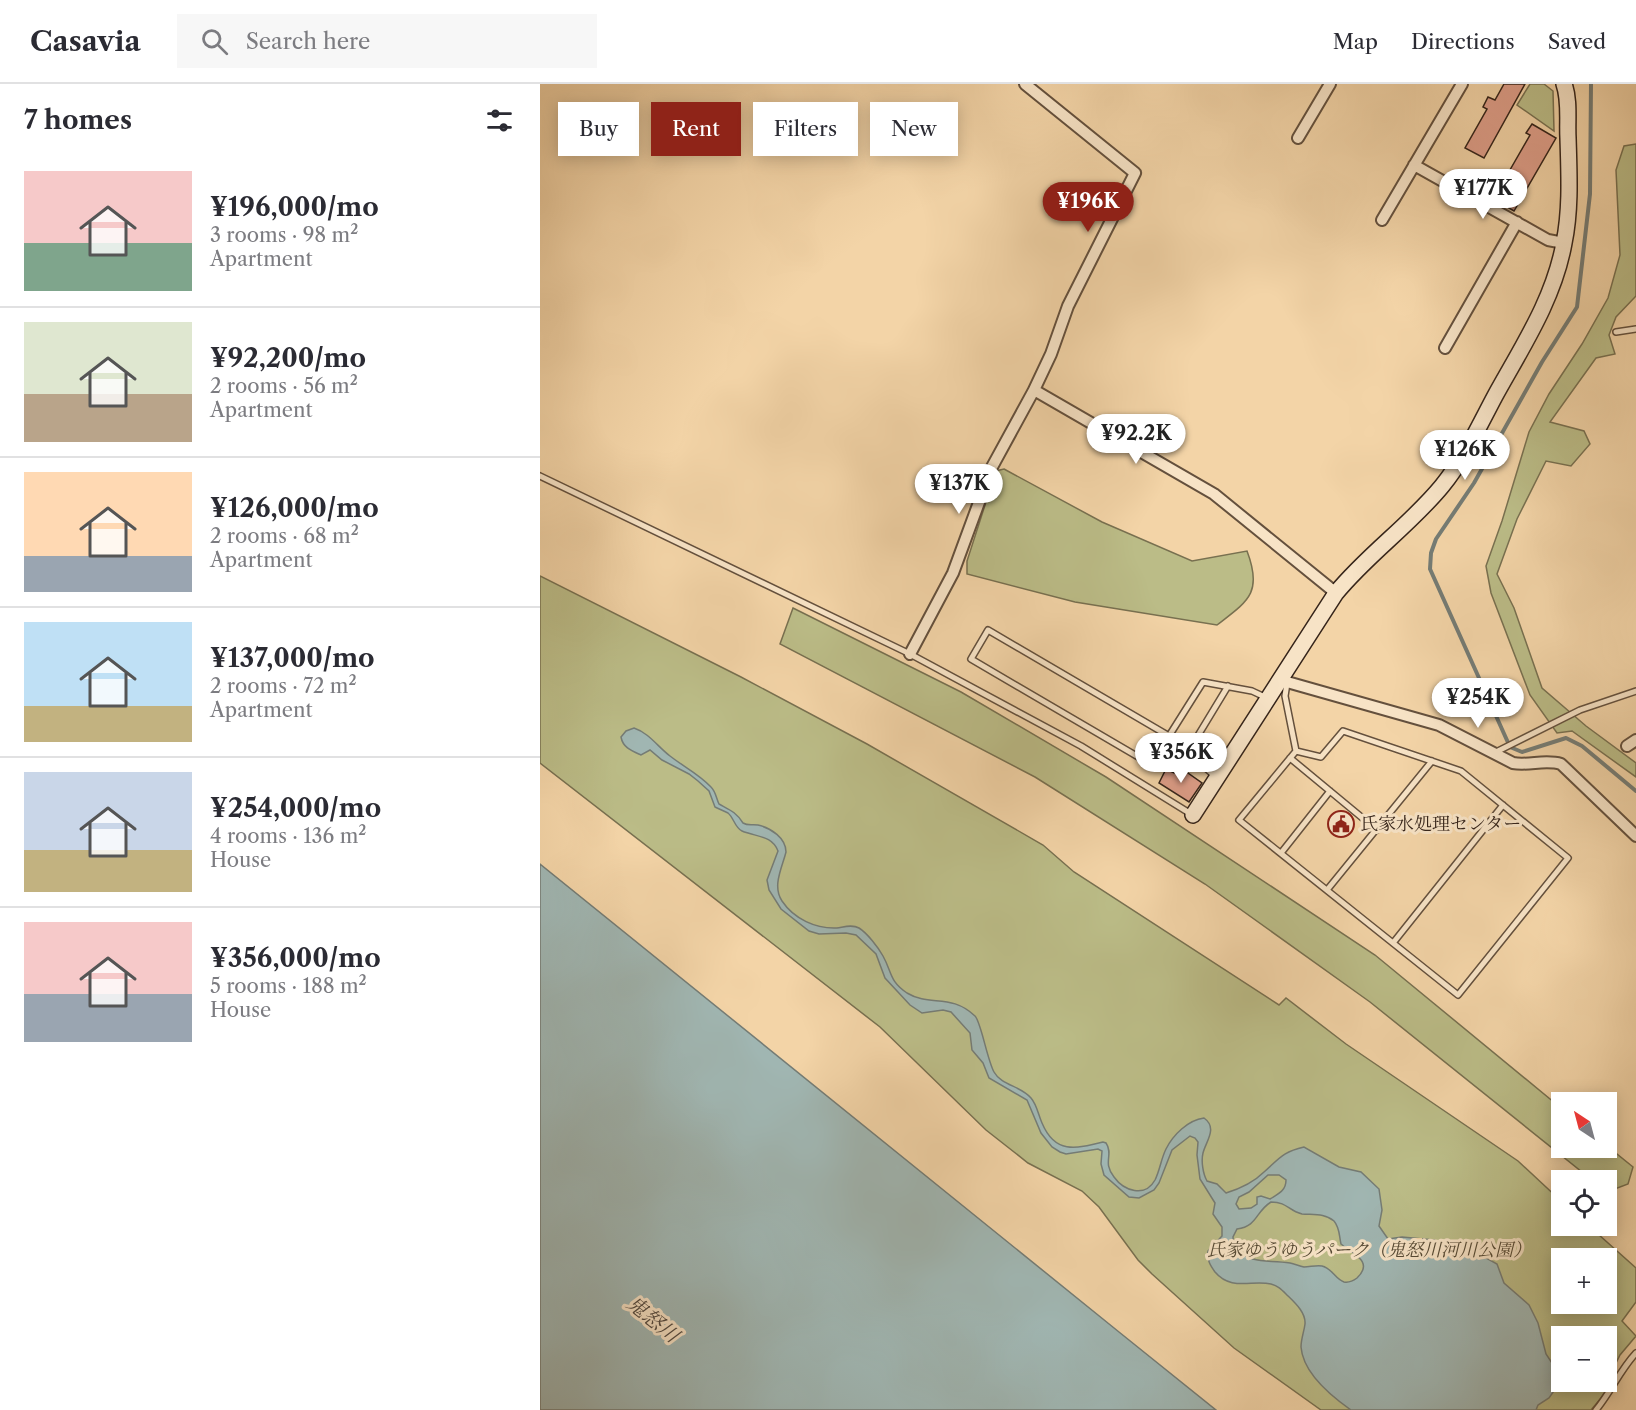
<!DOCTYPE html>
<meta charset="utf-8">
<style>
body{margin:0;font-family:"Libre Caslon Text","Noto Serif JP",serif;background:#f7f7f7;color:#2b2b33;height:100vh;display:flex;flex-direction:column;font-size:22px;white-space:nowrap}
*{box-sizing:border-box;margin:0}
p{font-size:20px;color:#7c7c81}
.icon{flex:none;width:33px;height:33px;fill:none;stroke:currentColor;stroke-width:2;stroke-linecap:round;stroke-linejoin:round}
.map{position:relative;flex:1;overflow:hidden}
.panel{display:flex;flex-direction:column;background:#fff;width:540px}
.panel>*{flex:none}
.top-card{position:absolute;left:18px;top:18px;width:570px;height:54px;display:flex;gap:12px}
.needle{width:39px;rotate:324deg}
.tools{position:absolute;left:1011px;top:1008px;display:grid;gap:12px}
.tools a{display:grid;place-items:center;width:66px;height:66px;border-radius:0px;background:#fff;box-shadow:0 3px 15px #0003;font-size:30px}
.price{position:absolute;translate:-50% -51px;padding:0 14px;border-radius:21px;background:#fff;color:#222;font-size:20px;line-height:39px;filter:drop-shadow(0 2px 3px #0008)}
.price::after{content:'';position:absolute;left:50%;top:36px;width:18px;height:14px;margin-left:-9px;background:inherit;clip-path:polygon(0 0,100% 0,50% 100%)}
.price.selected{background:#8f2418;color:#fff}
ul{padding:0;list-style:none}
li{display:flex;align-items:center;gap:18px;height:150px;padding:0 24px}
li+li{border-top:2px solid #e1e1e2}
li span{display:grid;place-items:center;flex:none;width:168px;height:120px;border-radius:0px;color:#555}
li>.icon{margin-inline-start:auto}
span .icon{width:72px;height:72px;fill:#fffc;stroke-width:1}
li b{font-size:26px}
h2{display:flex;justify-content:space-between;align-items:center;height:72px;padding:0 24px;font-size:26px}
.chip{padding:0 21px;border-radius:0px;background:#fff;box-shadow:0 3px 15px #0003;font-size:21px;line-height:54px}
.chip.selected{background:#8f2418;color:#fff}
header{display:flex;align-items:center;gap:36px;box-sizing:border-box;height:84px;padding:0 30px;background:#fff;border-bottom:2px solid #e1e1e2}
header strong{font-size:28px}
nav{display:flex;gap:33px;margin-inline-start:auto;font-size:21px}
.search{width:420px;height:54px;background:#f7f7f7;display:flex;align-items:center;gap:15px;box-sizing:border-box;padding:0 21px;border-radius:0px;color:#7c7c81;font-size:22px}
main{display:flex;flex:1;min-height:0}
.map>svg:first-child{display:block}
.green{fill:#bbbc87;stroke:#787050;stroke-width:1.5;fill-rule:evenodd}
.water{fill:#a0b6b2;stroke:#757c75;stroke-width:1.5;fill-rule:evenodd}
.pier{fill:#f3d4a7}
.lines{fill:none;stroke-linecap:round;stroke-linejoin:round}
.stream{stroke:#757c75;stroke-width:4}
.building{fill:#de9e89;stroke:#35241a;stroke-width:1.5}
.lane-casing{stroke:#64503d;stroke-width:8}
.street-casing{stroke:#64503d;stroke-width:14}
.secondary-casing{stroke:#35241a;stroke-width:18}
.lane{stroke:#f7e3c6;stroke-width:5}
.street{stroke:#f7e3c6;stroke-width:10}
.secondary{stroke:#f7e3c6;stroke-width:15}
.labels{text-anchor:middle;stroke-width:6;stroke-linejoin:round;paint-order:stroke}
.poi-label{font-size:18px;fill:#35241a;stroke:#f7e3c6;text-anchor:start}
.park-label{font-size:18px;font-style:italic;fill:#564a35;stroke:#f7e3c6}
.water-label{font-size:20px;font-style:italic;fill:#504840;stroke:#f7e3c6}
</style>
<header>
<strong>Casavia</strong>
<div class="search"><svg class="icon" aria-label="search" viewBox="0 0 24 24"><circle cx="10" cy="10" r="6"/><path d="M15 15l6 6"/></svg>Search here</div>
<nav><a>Map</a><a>Directions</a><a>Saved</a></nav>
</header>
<main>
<section class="panel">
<h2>7 homes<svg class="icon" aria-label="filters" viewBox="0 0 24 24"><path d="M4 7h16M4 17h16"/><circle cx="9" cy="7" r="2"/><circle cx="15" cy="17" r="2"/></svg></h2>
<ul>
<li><span style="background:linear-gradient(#f6c9c9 60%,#7fa58c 0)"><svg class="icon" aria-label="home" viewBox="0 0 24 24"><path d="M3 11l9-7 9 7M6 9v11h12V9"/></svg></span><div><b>¥196,000/mo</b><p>3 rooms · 98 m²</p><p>Apartment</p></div></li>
<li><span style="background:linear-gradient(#dfe7d0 60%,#b9a48a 0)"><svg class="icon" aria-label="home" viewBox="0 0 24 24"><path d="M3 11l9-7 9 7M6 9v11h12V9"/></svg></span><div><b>¥92,200/mo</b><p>2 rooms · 56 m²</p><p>Apartment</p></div></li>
<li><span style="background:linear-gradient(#ffd9b3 70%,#9aa5b1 0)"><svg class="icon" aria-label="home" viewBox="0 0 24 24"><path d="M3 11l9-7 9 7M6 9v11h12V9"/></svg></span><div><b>¥126,000/mo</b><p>2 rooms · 68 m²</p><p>Apartment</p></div></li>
<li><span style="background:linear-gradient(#bfe0f5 70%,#c2b280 0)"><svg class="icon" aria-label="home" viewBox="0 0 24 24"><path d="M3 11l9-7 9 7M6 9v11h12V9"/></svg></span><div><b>¥137,000/mo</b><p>2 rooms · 72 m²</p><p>Apartment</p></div></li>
<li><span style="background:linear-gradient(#c9d6e8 65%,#c2b280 0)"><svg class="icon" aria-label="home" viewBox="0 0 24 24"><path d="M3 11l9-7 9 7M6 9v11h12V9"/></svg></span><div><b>¥254,000/mo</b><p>4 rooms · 136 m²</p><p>House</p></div></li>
<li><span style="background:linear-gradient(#f6c9c9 60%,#9aa5b1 0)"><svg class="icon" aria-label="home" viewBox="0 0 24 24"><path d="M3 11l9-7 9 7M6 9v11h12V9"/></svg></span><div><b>¥356,000/mo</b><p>5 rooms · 188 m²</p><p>House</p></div></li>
</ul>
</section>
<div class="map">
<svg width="1096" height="1326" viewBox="0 0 1096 1326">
<rect width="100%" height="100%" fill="#f3d4a7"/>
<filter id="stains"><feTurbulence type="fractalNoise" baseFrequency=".00333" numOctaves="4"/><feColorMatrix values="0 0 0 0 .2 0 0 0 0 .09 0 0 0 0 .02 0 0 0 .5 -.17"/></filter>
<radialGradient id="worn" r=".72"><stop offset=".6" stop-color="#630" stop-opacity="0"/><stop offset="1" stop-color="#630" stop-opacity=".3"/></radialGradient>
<!-- green -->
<path class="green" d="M990 0H1004L1013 7 1014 47 977 21Z
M1096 60V212L1076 233 1069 251 1075 270 1056 274 1010 338 1044 347 1050 360 1031 382 1006 377 977 435 957 490 974 524 1002 604 1046 642 1096 679V693L1032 647 1017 649 990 611 951 509 946 482 962 437 989 348 1009 310 1042 260 1068 214 1080 171 1076 86 1084 62Z
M464 385 562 438 652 477 707 467C723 509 708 517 677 541L535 518 427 490V477L456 387Z
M0 492 201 593 327 660 503 761 534 788 739 921 746 914 806 960 978 1077 1021 1117 1022 1142H1049L1096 1184V1218L1082 1237 1096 1252 1080 1271 1073 1285 1068 1306 1051 1326H781L694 1264 612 1190 598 1176 559 1123 542 1107 488 1079 446 1046 340 943 0 679ZM1022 1174H1066V1220H1022ZM1022 1252H1066V1298H1022Z
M253 524 421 608 566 693 835 871 1021 1024 1022 1064H1066L1067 1062 1093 1083 1088 1100 1067 1108 1066 1096H1052L830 918 665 800 495 693 240 560Z"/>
<!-- water -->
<path class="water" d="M94 644C109 649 118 663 130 672 144 683 159 690 171 703 176 708 176 714 179 720 190 726 196 728 203 739 208 742 212 740 218 741 231 744 246 754 246 768 242 784 232 802 242 817 254 835 276 845 297 844 304 843 312 840 319 844 327 849 338 863 343 872 352 888 349 897 367 909 390 923 411 909 435 932 441 938 447 975 454 988 461 1001 481 1002 491 1014 497 1021 498 1030 502 1039 515 1070 535 1065 563 1058L566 1059C574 1071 562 1078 574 1093 584 1107 605 1114 615 1096 620 1086 621 1075 626 1065 633 1051 648 1036 664 1034 678 1044 666 1057 663 1069 661 1077 663 1090 667 1097L677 1100 686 1109C699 1105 714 1098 724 1088 739 1075 742 1068 764 1063L799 1083 821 1088 839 1105 842 1126 839 1142 848 1155 862 1153 894 1156 923 1168 941 1171 957 1180 964 1199 989 1221 998 1239 1006 1270 1014 1282 1016 1304 1009 1314 998 1321 996 1326H811C791 1312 763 1289 761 1263 761 1255 764 1248 765 1240 766 1228 754 1218 746 1210 741 1205 738 1202 731 1200 711 1196 691 1207 675 1188 670 1181 667 1176 668 1167L682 1152V1143L673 1130 675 1119 660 1095 657 1071 658 1058 655 1054 650 1052 632 1066 619 1099 614 1106 599 1114 589 1113 564 1091 561 1080 562 1067 558 1065 526 1070 520 1068 512 1063 501 1049 487 1016 449 994 443 979 432 966 430 949 411 928 403 926 382 929 370 921 345 894 336 870 316 851 306 849 279 850 269 847 241 825 229 806 227 796 238 767C232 751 216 753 202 747 195 744 194 734 188 729 184 727 179 725 175 723L169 707 158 697 149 690 122 676 110 666 101 671C92 667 83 664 81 653L86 647ZM728 1091H739L746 1096C746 1107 738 1110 730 1115L721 1112 717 1113V1120L711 1124 699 1125 696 1120 699 1113 709 1108ZM731 1118C748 1118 748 1127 762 1130 773 1131 785 1129 794 1137 800 1144 799 1152 801 1160 811 1169 835 1177 817 1194 813 1197 809 1199 804 1198 795 1195 792 1184 782 1182 776 1181 770 1183 764 1183 759 1182 755 1180 750 1179 727 1175 713 1182 694 1163L693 1153 697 1145C718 1142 715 1128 731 1118Z
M0 780 579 1248 676 1326H0Z"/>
<!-- pier -->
<path class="pier" d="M874 1154H882V1158H889V1168L874 1167Z"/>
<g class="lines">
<!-- stream -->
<path class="stream" d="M1051 0 1050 110 1037 223 1002 278 934 399 896 455 891 469 890 485 970 663 982 668 1026 654 1042 662 1096 707"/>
</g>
<!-- building -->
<path class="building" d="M964 0H985L944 74 925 64 947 25 943 23 948 13 955 16Z
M992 40 1016 54 974 127 950 113 955 104 959 105 990 51 986 49Z
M626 685 634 689 639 686 645 687 662 699 649 718 619 699Z"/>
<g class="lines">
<defs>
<path id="lane" d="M1076 248 1096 245
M0 392 370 570 541 662 651 730
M747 599 745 612 756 667 699 736 918 911 1028 774 921 687 803 647 781 673 756 667
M648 668 688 602
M954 669 1040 626 1096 607
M750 674 837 746
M675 692 629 652 612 681 431 575 448 546 629 652 663 598 712 607 727 614
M741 769 790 707
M787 806 892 677
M853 859 963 721
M1056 1326C1071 1308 1080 1286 1096 1269"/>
<path id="street" d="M485 0 595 89 528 222 511 270 494 306 674 410 796 509
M758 54 790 0
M874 81 1008 156 1024 159
M842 136 922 0
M905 264 977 138
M370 570 413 489 452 383 494 306
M740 596 899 641 973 679C989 682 1005 675 1021 680L1096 752
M1087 662 1096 656"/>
<path id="secondary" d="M653 731 796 509C828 470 870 441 902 402 924 375 939 342 955 312 982 263 1014 215 1024 159 1031 125 1029 89 1028 54 1027 38 1030 16 1024 0"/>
</defs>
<!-- lane casing -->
<use href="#lane" class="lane-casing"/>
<!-- street casing -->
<use href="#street" class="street-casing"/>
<!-- secondary casing -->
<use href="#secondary" class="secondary-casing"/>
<!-- lane -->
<use href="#lane" class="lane"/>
<!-- street -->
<use href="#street" class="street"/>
<!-- secondary -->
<use href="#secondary" class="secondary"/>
</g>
<!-- icons -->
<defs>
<symbol id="civic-ring" viewBox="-11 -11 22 22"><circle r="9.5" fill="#f7e3c6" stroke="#8f2418" stroke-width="1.5"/><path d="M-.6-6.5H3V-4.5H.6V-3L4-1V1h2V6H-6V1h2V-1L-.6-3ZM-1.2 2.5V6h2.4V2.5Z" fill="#8f2418"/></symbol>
</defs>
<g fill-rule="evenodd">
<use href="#civic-ring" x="786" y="725" width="30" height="30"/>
</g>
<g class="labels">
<!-- poi labels -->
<g class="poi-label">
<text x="820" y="746">氏家水処理センター</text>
</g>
<!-- park labels -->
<g class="park-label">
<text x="829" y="1172">氏家ゆうゆうパーク（鬼怒川河川公園）</text>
</g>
<!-- water labels -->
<g class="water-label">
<text transform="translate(113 1235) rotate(39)" y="7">鬼怒川</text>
</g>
</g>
<rect width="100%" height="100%" filter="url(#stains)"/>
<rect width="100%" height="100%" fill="url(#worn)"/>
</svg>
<div class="tools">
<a><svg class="needle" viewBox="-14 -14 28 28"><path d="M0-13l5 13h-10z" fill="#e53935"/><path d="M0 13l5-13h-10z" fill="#7c7c81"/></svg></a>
<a><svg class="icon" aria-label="locate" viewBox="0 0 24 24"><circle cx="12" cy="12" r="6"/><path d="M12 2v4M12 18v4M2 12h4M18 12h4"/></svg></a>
<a>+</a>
<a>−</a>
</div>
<b class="price" style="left:943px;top:136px">¥177K</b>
<b class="price selected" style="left:548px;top:149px">¥196K</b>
<b class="price" style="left:596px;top:381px">¥92.2K</b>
<b class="price" style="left:925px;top:397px">¥126K</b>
<b class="price" style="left:419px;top:431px">¥137K</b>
<b class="price" style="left:938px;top:645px">¥254K</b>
<b class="price" style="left:641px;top:700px">¥356K</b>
<div class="top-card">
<a class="chip">Buy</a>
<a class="chip selected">Rent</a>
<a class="chip">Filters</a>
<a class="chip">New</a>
</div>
</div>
</main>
